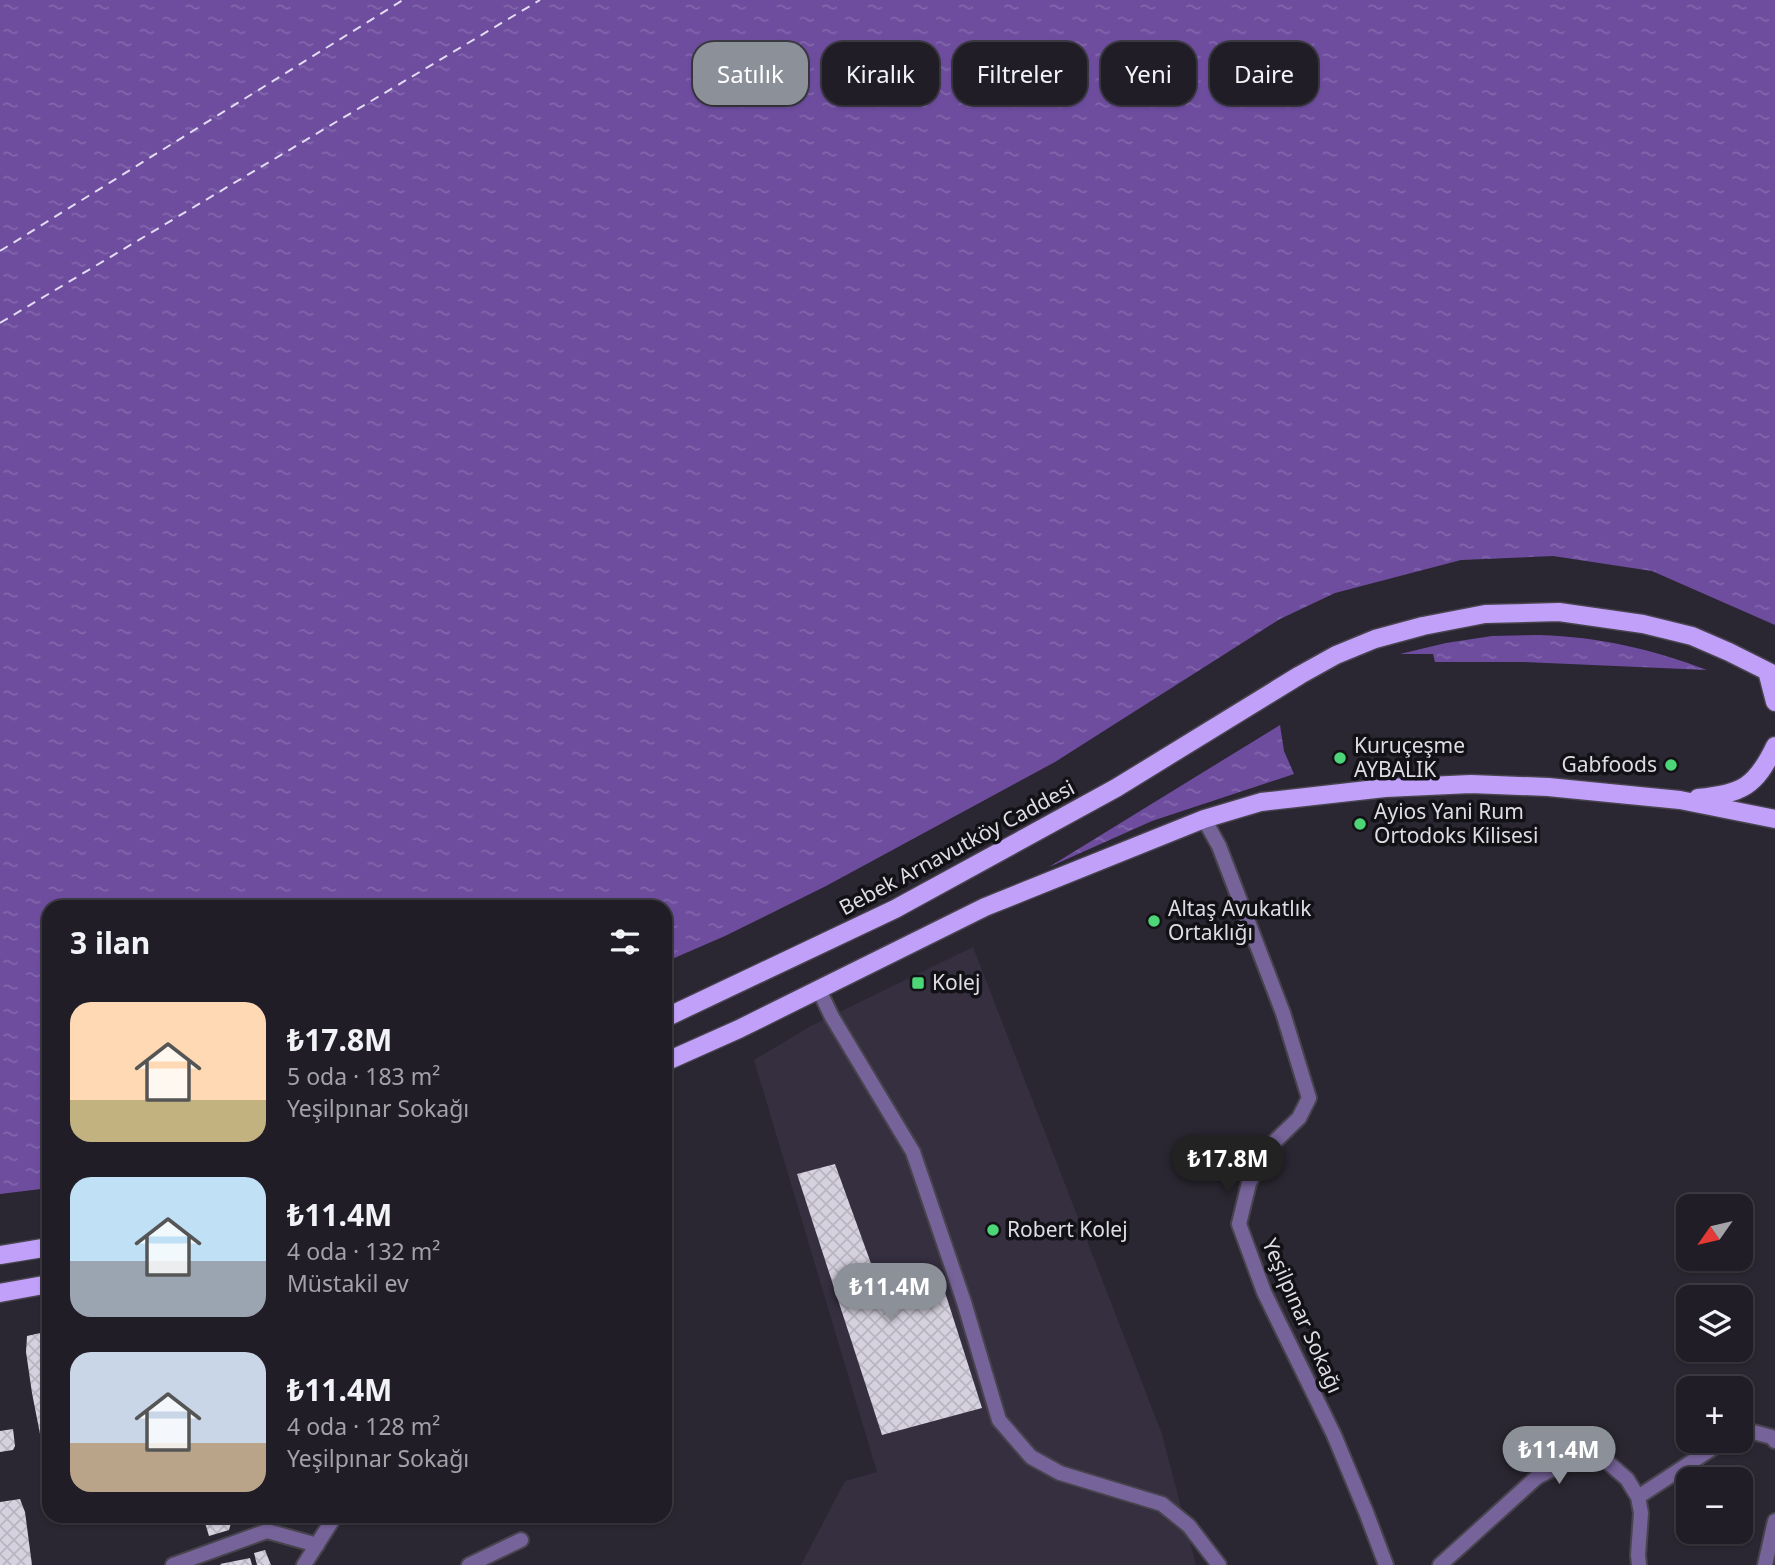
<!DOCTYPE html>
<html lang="tr">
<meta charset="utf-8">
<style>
body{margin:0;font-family:"Noto Sans",sans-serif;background:#2d2a32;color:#f1f3f6;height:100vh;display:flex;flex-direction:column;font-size:26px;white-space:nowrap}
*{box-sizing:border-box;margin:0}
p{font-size:23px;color:#a2a2a7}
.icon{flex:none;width:38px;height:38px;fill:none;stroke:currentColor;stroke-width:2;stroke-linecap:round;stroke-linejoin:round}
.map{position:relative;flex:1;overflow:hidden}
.details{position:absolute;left:42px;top:900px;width:630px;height:623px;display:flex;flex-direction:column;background:#201d26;border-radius:21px;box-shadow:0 2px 5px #0004,0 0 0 2px #3d3b43}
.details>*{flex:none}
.guide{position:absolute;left:693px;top:42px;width:665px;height:63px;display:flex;gap:14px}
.needle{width:46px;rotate:236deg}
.tools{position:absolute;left:1676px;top:1194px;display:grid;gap:14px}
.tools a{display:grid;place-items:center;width:77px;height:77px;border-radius:14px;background:#201d26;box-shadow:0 2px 5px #0004,0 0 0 2px #3d3b43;font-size:35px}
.price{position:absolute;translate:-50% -60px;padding:0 16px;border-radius:24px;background:#8c9099;color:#fff;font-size:23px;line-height:46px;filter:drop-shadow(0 2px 4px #0008)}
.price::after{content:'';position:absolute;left:50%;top:42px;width:21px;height:16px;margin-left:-10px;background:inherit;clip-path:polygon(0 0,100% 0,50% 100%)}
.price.selected{background:#222;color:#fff}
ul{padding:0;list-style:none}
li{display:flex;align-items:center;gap:21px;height:175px;padding:0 28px}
li span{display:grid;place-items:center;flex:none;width:196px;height:140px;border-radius:21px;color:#555}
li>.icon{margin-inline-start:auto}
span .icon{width:84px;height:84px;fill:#fffc;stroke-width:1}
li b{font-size:30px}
h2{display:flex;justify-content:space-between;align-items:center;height:84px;padding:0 28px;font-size:30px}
.chip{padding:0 24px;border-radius:21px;background:#201d26;box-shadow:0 2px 5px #0004,0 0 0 2px #3d3b43;font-size:24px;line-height:63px}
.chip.selected{background:#8c9099;color:#fff}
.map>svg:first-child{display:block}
.built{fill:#352f40}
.water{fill:url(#water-ripples)}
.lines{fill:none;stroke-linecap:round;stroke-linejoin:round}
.ferry{stroke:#e2dbf2;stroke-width:2;stroke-dasharray:9 7;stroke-linecap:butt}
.building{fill:url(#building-cross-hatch)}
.service-casing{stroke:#48444e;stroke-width:18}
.minor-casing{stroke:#48444e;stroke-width:18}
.tertiary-casing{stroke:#48444e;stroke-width:18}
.primary-casing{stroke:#48444e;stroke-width:21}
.service{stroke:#766399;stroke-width:14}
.minor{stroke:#766399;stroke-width:14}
.tertiary{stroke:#766399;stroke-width:14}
.primary{stroke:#c1a0fa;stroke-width:18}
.poi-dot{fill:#4cd677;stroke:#121116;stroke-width:2.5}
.labels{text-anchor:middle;stroke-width:7;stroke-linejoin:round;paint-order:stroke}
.poi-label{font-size:21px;fill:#dfdde4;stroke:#121116;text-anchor:start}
.street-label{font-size:21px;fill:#dfdde4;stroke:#121116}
</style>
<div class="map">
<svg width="1775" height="1565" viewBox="0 0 1775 1565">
<defs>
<pattern id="water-ripples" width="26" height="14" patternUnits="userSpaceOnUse" patternTransform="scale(1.75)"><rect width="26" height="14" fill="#6e4d9f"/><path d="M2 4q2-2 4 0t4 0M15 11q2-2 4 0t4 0" fill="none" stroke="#8266ac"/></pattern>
<pattern id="building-cross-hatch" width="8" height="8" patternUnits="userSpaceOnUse" patternTransform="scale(1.75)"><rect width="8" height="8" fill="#d5d1df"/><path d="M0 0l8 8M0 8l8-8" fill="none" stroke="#b8b4c0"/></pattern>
</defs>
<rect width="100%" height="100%" fill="#2b2732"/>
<!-- built -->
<path class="built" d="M973 947 1162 1434 1196 1565H801L845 1481 877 1472 754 1060 811 1026Z"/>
<!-- water -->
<path class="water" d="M0 0H1775V625L1652 571 1553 556 1461 560 1335 593 1280 619 1055 762 826 886 725 936 665 962V906H49V1188L0 1194Z
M1540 635C1599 637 1652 649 1707 670L1523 662H1435L1433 654H1400L1446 643 1492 636Z
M1280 725 1284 751 1294 774 1152 821 1049 867Z"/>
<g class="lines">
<!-- ferry -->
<path class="ferry" d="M0 251 403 0
M0 323 540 0"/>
</g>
<!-- building -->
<path class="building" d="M835 1164 885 1302 943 1286 982 1408 882 1435 797 1174Z
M49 1331V1435L43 1436 40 1434 32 1393 26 1352 27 1336Z
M13 1429 15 1446 13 1450 0 1452V1431Z
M20 1499 25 1512 32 1565H0V1502Z
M203 1516H229L231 1523 229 1530 209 1536Z
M265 1550 271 1565H257L254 1553Z
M250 1558 252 1565H221L220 1564Z"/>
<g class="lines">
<defs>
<path id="service" d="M819 990 832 1017 913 1152 964 1302 999 1420 1031 1457 1060 1473 1162 1504 1189 1526 1219 1565"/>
<path id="minor" d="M1204 819 1219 846 1283 1013 1309 1098 1299 1118 1267 1149 1249 1183 1239 1224 1264 1292 1334 1435 1366 1512 1386 1565
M1741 1434 1753 1432 1772 1437 1775 1441
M1638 1497 1725 1440
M173 1565 267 1531 317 1545
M469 1565 521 1540
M1440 1565 1537 1477 1577 1457 1604 1459 1627 1479 1638 1497 1641 1513 1638 1555 1639 1565
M1765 1565 1775 1521"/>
<path id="tertiary" d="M304 1565 335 1516"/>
<path id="primary" d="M1767 671 1775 702
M1698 798C1742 793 1755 788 1775 746
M665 1018 895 909 1116 788 1300 675 1336 655 1375 639 1423 626 1485 614 1559 612 1643 624 1692 636 1729 652 1775 675
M665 1062 739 1029 985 907 1204 819 1261 802 1385 788 1471 784 1548 787 1680 800 1775 819
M0 1255 49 1247
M0 1293 49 1284"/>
</defs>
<!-- service casing -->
<use href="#service" class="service-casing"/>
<!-- minor casing -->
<use href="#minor" class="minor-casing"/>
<!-- tertiary casing -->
<use href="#tertiary" class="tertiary-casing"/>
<!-- primary casing -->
<use href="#primary" class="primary-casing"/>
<!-- service -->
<use href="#service" class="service"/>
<!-- minor -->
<use href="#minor" class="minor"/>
<!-- tertiary -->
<use href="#tertiary" class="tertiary"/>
<!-- primary -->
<use href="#primary" class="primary"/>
</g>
<!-- markers -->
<g class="poi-dot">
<circle cx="1340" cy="758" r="7"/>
<circle cx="1671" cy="765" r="7"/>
<circle cx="1360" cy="824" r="7"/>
<circle cx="1154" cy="921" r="7"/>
<rect x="911" y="976" width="14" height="14" rx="3.5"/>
<circle cx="993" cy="1230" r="7"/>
</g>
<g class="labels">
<!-- poi labels -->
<g class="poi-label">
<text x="1354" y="753">Kuruçeşme<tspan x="1354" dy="24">AYBALIK</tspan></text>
<text x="1657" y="772" text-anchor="end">Gabfoods</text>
<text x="1374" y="819">Ayios Yani Rum<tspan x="1374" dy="24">Ortodoks Kilisesi</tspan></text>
<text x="1168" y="916">Altaş Avukatlık<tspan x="1168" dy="24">Ortaklığı</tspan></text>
<text x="932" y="990">Kolej</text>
<text x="1007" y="1237">Robert Kolej</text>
</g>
<!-- street labels -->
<g class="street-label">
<text transform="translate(957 848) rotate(-28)" y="7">Bebek Arnavutköy Caddesi</text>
<text transform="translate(1302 1316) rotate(66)" y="7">Yeşilpınar Sokağı</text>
</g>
</g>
</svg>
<div class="tools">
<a><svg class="needle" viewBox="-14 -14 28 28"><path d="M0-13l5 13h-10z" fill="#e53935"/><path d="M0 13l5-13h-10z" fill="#a2a2a7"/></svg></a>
<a><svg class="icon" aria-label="layers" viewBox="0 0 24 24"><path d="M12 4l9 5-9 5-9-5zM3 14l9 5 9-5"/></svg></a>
<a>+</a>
<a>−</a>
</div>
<b class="price selected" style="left:1228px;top:1195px">₺17.8M</b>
<b class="price" style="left:890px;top:1323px">₺11.4M</b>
<b class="price" style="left:1559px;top:1486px">₺11.4M</b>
<div class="guide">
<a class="chip selected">Satılık</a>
<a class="chip">Kiralık</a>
<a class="chip">Filtreler</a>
<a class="chip">Yeni</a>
<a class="chip">Daire</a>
</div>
<section class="details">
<h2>3 ilan<svg class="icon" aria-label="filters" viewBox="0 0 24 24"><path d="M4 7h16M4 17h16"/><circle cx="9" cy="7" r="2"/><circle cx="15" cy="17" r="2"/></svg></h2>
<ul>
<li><span style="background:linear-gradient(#ffd9b3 70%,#c2b280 0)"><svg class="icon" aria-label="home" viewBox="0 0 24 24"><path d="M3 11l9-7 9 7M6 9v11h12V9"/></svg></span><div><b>₺17.8M</b><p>5 oda · 183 m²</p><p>Yeşilpınar Sokağı</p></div></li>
<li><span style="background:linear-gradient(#bfe0f5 60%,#9aa5b1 0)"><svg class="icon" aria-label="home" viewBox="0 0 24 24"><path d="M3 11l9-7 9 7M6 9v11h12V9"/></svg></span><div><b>₺11.4M</b><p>4 oda · 132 m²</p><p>Müstakil ev</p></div></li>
<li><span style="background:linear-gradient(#c9d6e8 65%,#b9a48a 0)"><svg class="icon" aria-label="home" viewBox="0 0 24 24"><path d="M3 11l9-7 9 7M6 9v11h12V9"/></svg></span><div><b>₺11.4M</b><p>4 oda · 128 m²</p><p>Yeşilpınar Sokağı</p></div></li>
</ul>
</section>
</div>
